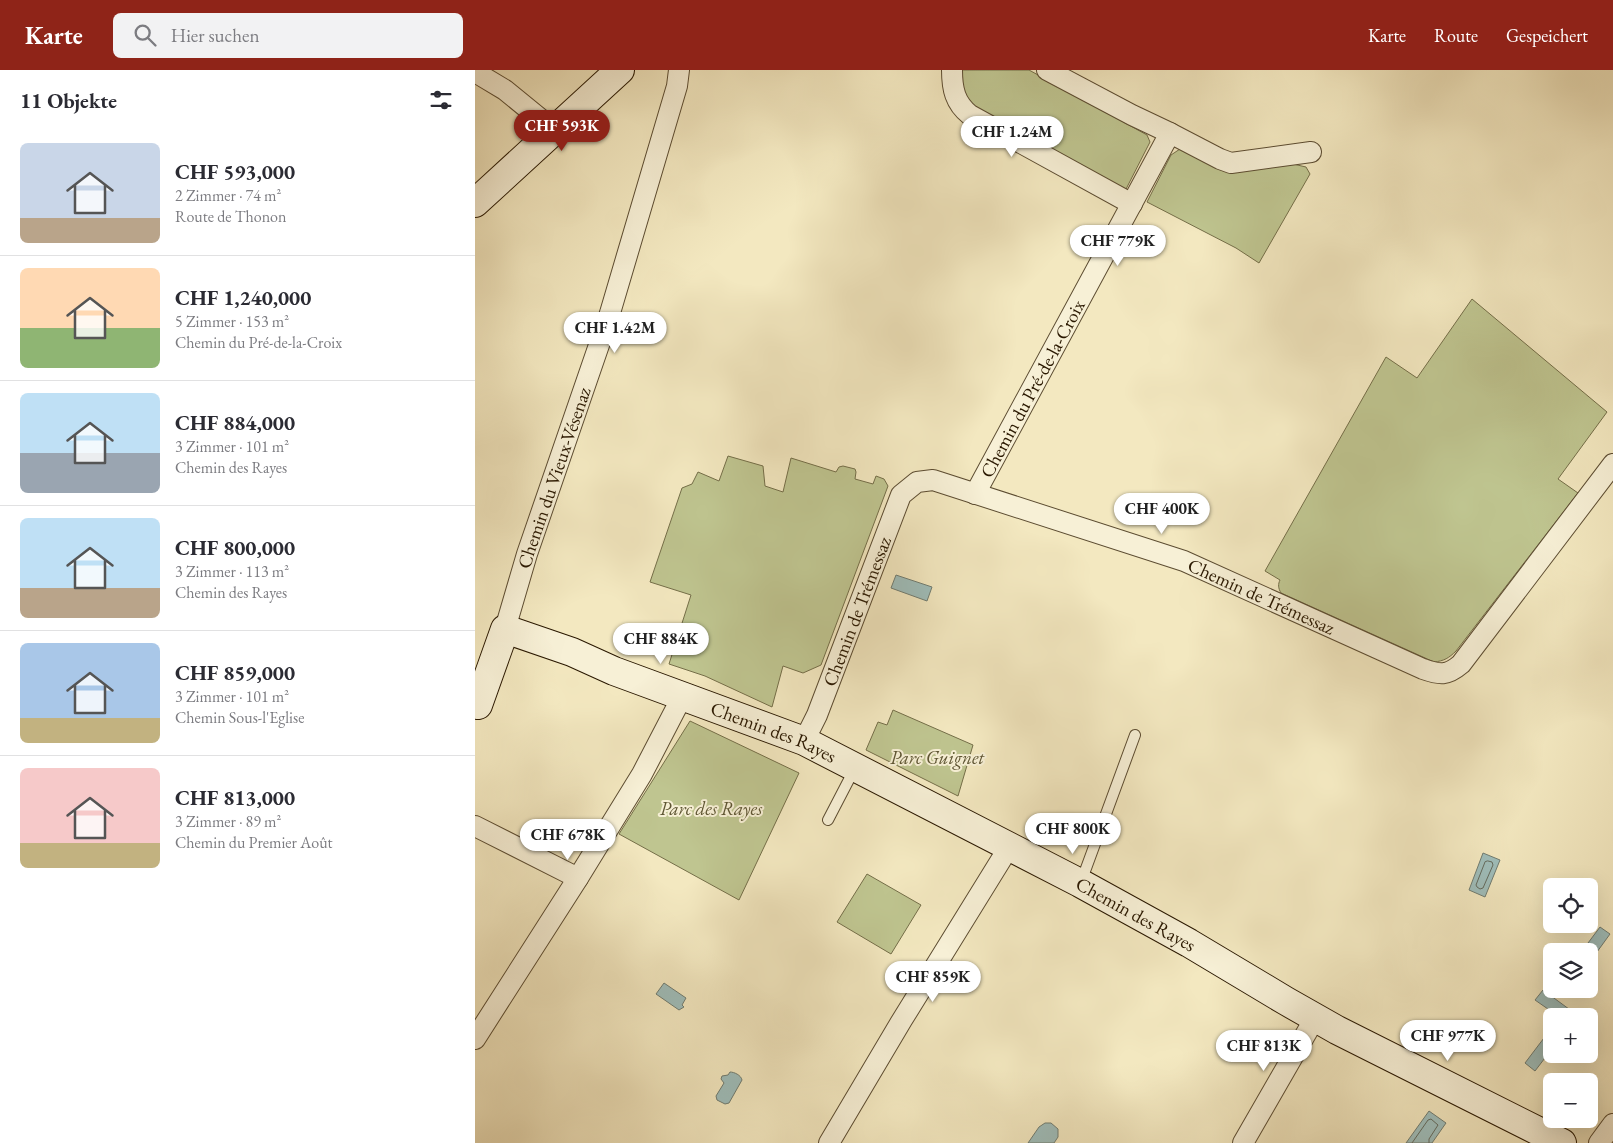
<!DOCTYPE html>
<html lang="de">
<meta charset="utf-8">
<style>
body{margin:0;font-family:"EB Garamond",serif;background:#f2f2f3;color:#2b2b33;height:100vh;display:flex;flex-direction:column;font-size:19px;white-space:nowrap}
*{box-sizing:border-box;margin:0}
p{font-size:16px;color:#7c7c81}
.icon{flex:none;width:28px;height:28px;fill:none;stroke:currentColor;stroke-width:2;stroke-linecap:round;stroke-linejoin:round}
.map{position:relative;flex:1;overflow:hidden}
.side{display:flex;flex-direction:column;background:#fff;width:475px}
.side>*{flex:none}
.buttons{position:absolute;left:1068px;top:808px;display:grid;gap:10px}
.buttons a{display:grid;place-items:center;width:55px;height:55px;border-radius:8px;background:#fff;box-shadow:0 5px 20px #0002;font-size:25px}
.price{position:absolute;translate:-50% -42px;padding:0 11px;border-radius:18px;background:#fff;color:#222;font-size:16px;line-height:32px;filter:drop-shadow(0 1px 2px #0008)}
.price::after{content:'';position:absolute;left:50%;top:30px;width:15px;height:11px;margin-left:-8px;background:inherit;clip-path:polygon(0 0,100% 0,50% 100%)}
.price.selected{background:#8f2418;color:#fff}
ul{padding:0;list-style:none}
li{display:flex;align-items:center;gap:15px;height:125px;padding:0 20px}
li+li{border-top:1px solid #e1e1e2}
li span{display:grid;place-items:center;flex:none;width:140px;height:100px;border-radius:8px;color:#555}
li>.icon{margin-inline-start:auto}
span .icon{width:60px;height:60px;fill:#fffc;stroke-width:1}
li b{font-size:21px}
h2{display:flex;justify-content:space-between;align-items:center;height:60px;padding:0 20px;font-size:21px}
header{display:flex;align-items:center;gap:30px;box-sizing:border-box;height:70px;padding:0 25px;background:#8f2418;color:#fff}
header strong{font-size:24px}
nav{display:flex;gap:28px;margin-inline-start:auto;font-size:18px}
.search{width:350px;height:45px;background:#f2f2f3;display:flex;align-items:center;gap:12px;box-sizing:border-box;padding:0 18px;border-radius:8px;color:#7c7c81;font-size:19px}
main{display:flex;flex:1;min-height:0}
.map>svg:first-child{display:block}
.green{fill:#bfc590;stroke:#746e48}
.water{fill:#9fbebb;stroke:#707c71}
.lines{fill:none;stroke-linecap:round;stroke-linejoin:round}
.shore{stroke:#646b5e;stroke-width:1}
.lane-casing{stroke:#5c4c31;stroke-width:12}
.street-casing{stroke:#5c4c31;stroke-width:22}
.secondary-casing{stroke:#2a1801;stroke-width:30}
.lane{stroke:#f7f0d6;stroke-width:10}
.street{stroke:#f7f0d6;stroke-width:20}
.secondary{stroke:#f7f0d6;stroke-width:28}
.labels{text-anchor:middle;stroke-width:4;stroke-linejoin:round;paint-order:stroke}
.street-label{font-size:19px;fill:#2a1801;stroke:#f7f0d6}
.park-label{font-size:19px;font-style:italic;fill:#5e5533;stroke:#f7f0d6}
</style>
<header>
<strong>Karte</strong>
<div class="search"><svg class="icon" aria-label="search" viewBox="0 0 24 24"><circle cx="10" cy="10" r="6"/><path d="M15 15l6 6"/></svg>Hier suchen</div>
<nav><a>Karte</a><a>Route</a><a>Gespeichert</a></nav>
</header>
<main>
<section class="side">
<h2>11 Objekte<svg class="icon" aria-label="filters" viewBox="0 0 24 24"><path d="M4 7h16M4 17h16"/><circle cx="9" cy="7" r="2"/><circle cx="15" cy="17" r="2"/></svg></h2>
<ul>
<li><span style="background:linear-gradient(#c9d6e8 75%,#b9a48a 0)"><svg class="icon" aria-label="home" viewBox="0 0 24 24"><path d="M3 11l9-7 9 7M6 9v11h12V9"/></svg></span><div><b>CHF 593,000</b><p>2 Zimmer · 74 m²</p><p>Route de Thonon</p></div></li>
<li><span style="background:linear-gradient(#ffd9b3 60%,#8fb573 0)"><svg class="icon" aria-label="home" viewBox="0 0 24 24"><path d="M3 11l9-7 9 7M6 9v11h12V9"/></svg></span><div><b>CHF 1,240,000</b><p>5 Zimmer · 153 m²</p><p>Chemin du Pré-de-la-Croix</p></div></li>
<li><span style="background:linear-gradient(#bfe0f5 60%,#9aa5b1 0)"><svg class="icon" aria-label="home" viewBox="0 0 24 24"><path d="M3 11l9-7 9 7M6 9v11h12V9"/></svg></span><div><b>CHF 884,000</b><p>3 Zimmer · 101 m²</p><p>Chemin des Rayes</p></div></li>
<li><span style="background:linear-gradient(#bfe0f5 70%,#b9a48a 0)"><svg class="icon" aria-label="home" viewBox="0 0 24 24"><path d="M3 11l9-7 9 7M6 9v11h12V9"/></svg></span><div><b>CHF 800,000</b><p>3 Zimmer · 113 m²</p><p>Chemin des Rayes</p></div></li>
<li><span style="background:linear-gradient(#a9c7e8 75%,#c2b280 0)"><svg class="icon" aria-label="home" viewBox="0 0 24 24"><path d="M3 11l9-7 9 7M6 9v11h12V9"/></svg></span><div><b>CHF 859,000</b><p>3 Zimmer · 101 m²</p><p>Chemin Sous-l'Eglise</p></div></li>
<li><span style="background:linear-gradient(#f6c9c9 75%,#c2b280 0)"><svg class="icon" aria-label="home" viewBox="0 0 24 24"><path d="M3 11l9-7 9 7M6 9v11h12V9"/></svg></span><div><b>CHF 813,000</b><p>3 Zimmer · 89 m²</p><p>Chemin du Premier Août</p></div></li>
</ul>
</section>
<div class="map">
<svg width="1138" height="1073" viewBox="0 0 1138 1073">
<rect width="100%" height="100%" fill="#f3e8c0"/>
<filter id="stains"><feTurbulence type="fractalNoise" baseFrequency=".004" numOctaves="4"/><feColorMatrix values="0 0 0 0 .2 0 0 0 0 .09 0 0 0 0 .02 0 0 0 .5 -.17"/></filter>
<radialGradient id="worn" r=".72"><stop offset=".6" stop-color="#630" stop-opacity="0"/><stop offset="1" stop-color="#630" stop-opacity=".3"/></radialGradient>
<!-- green -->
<path class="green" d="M485 0H554L672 65 675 72 649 123 491 34Z
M705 79 818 94 831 97 835 104 784 193 761 178 672 132 696 85Z
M997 229 1132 342 1083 409 1103 423 981 581C974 588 969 591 959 592L806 523C803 518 803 514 805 510L790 501 911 287 942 308Z
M253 386 288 396 290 416 308 422 316 388 361 402 364 397 368 396 380 399 381 402 380 409 398 414 401 406 409 409 413 416 346 595 328 603 308 596 297 637 230 606 194 594 216 525 175 512 207 418 217 414 223 402 244 411Z
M418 640 498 675 483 726 391 680 403 652 412 655Z
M215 651 324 703 264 830 144 764Z
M392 804 446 835 416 884 362 852Z"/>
<!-- water -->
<path class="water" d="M421 505 457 517 452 531 416 518Z
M1008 783 1025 790 1010 827 994 820Z
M1125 857 1135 864 1114 893V881H1107Z
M189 913 211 928 207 935 209 937 204 940 181 924Z
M1068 920 1098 942 1094 946H1083L1060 930Z
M1072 964 1076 967V980L1060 1001 1050 993Z
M255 1002C259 1002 266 1005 267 1010L254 1033 250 1034 242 1030 241 1026 249 1013 246 1009 247 1006 253 1005Z
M954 1041 971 1053 957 1073H931Z
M570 1053H576L583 1059V1067L579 1073H553L564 1057Z"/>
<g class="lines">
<!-- shore -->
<path class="shore" d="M1013 791 1017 792 1018 795 1008 818 1005 819 1002 817 1001 815 1010 792Z
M937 1073 953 1050 956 1049 963 1055 954 1069V1073"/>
<defs>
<path id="lane" d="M353 750 380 698
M606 812 660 665"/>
<g id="street">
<path d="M477 0C477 19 480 33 495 45L657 134"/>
<path d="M572 0 657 45 695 63"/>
<path d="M0 2 30 20 79 60"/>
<path id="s1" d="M500 424 695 63 745 89 756 93 836 82"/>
<path id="s2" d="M30 559 52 484 135 243 202 16 204 0"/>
<path id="s3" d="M329 671 342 645 426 425 442 412 458 410 709 491 948 599C965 605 972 606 986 594L1138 394"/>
<path d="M0 756 103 808"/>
<path d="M0 969 103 808 167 704 208 625"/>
<path d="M354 1073 427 950 534 777"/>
<path d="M768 1073 840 948"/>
<path d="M1124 1073 1138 1054"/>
</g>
<g id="secondary">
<path d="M0 133 145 0"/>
<path id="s4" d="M0 633 3 635 30 559 97 582 139 601 329 671 605 813 714 873 811 931 862 960 1087 1073"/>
</g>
</defs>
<!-- lane casing -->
<use href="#lane" class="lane-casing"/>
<!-- street casing -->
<use href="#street" class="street-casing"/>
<!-- secondary casing -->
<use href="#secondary" class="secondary-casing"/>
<!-- lane -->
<use href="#lane" class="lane"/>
<!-- street -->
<use href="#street" class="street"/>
<!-- secondary -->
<use href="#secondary" class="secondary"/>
</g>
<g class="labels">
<!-- street labels -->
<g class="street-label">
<text dy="7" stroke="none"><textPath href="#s1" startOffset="120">Chemin du Pré-de-la-Croix</textPath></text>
<text dy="7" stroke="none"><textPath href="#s2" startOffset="159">Chemin du Vieux-Vésenaz</textPath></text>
<text dy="7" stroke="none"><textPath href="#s3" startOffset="650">Chemin de Trémessaz</textPath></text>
<text dy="7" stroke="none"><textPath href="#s3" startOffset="140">Chemin de Trémessaz</textPath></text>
<text dy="7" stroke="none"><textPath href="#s4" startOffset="372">Chemin des Rayes</textPath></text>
<text dy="7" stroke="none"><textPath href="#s4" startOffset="778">Chemin des Rayes</textPath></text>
</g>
<!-- park labels -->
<g class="park-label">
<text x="462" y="694">Parc Guignet</text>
<text x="236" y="745">Parc des Rayes</text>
</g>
</g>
<rect width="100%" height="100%" filter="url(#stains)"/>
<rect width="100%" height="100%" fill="url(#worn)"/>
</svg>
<div class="buttons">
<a><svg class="icon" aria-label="locate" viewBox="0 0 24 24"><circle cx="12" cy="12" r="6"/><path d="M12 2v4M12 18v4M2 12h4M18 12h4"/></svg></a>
<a><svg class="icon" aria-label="layers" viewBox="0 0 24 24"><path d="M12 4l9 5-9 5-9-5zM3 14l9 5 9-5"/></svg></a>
<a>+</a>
<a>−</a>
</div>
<b class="price selected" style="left:87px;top:82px">CHF 593K</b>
<b class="price" style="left:537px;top:88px">CHF 1.24M</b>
<b class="price" style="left:643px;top:197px">CHF 779K</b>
<b class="price" style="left:140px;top:284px">CHF 1.42M</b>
<b class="price" style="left:687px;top:465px">CHF 400K</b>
<b class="price" style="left:186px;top:595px">CHF 884K</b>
<b class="price" style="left:598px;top:785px">CHF 800K</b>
<b class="price" style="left:93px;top:791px">CHF 678K</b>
<b class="price" style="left:458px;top:933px">CHF 859K</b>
<b class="price" style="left:973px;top:992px">CHF 977K</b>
<b class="price" style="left:789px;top:1002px">CHF 813K</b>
</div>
</main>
